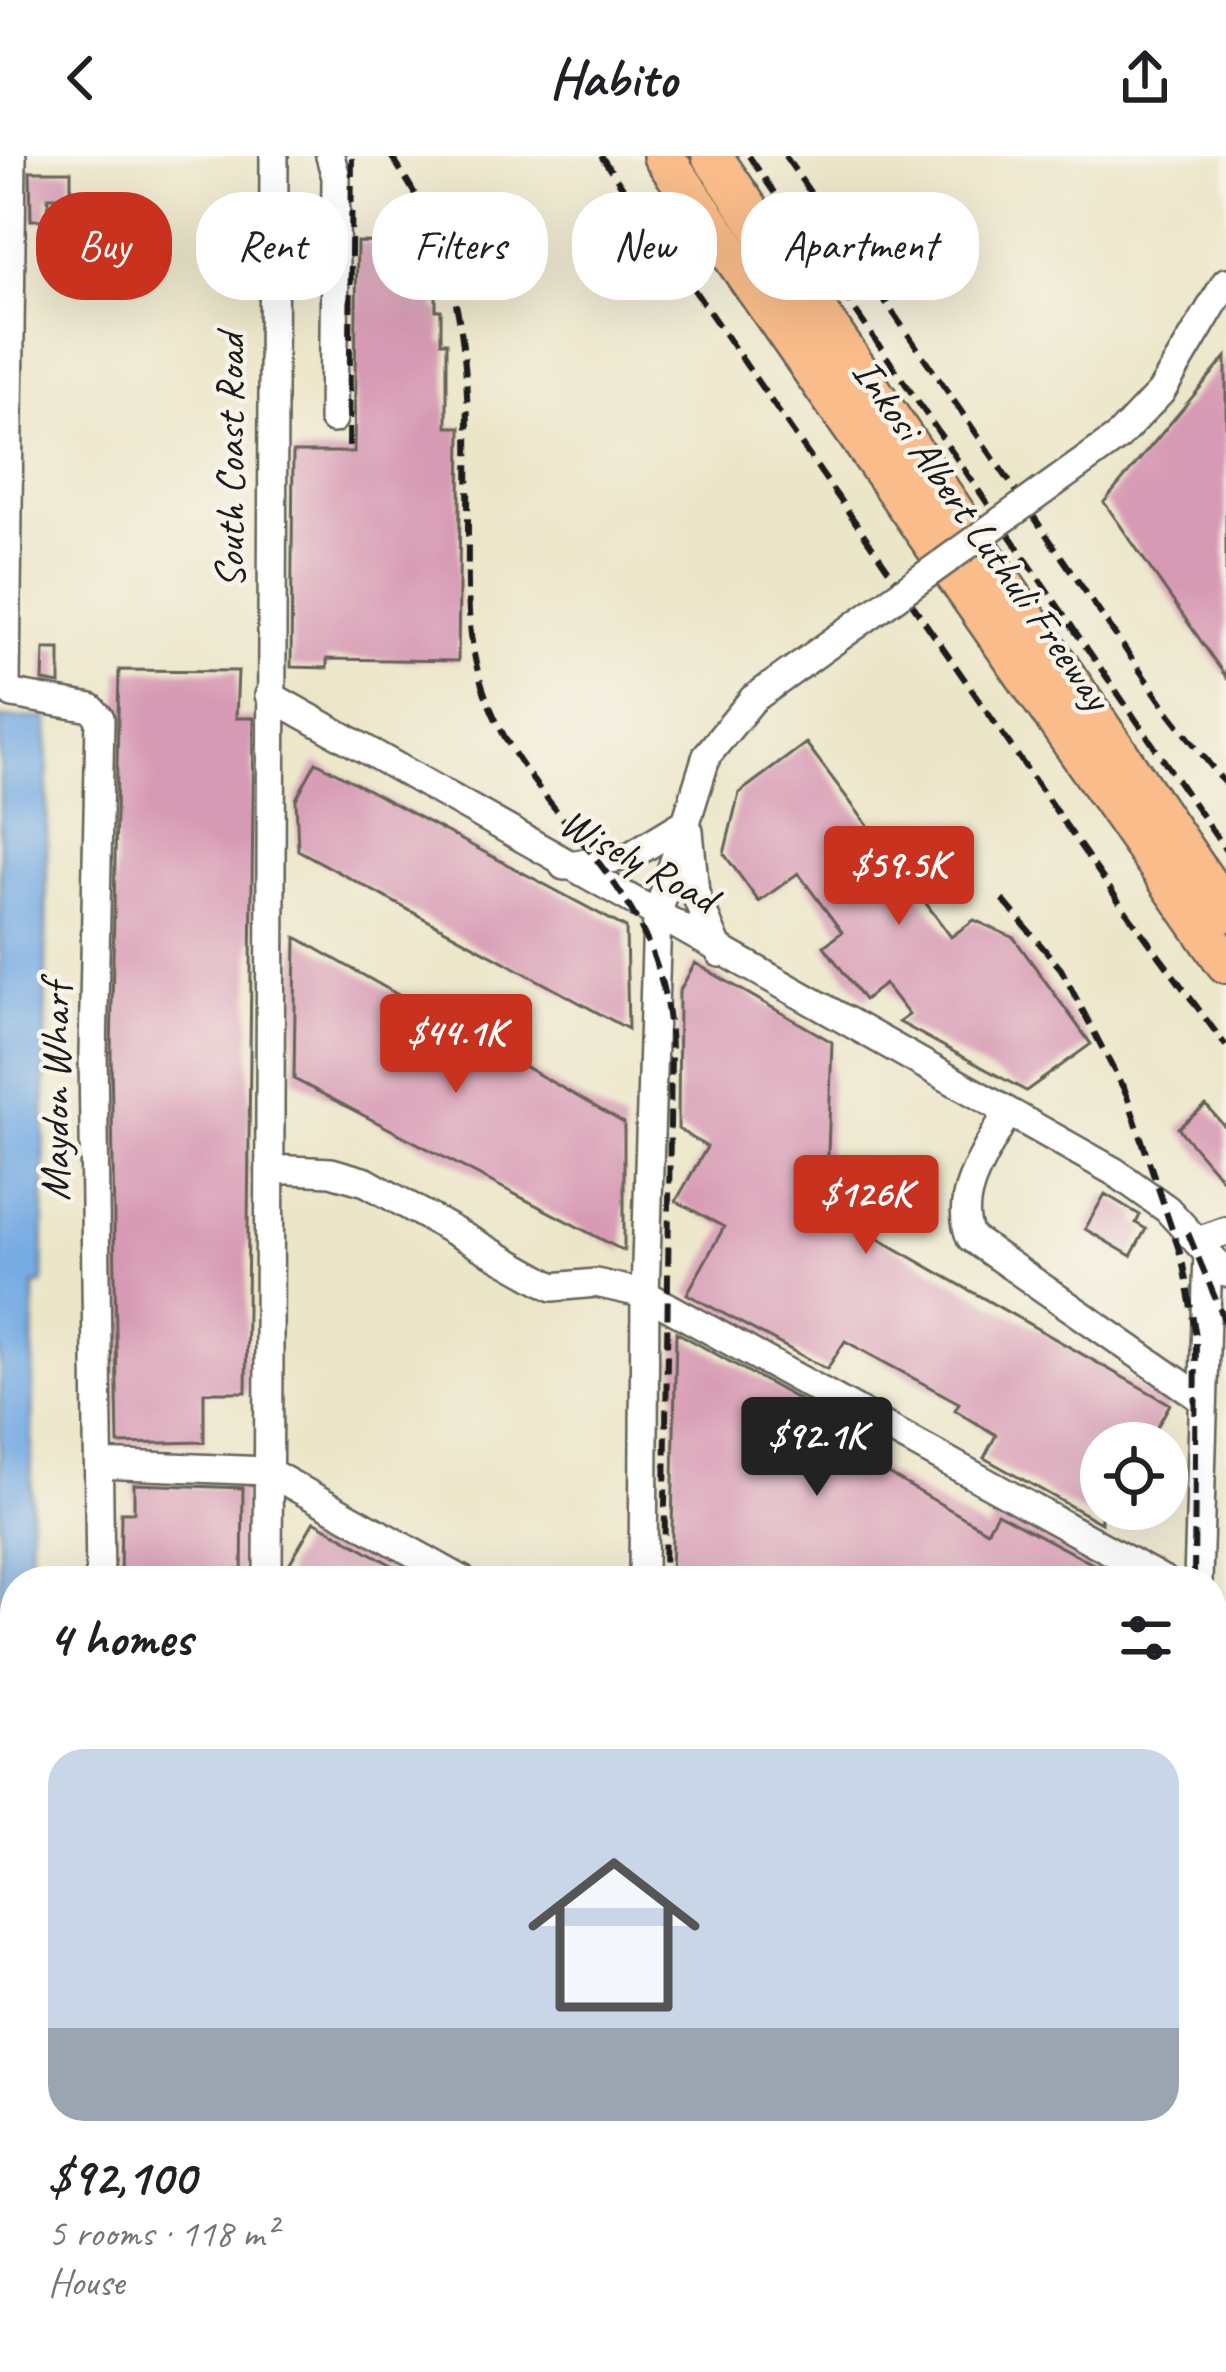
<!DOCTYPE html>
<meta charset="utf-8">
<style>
body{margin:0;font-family:Caveat,sans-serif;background:#f6f6f6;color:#202124;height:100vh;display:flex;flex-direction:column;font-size:45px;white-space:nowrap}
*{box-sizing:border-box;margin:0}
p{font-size:39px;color:#757577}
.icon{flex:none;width:66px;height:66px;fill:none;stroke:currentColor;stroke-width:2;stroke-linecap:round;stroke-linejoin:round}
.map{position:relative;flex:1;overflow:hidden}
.side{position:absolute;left:0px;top:1410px;width:1227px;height:807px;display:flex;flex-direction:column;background:#fff;border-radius:48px 48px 0 0;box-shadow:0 12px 48px #0002}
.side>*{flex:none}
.guide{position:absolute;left:36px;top:36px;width:1155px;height:108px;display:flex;gap:24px}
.buttons{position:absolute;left:1080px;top:1266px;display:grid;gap:24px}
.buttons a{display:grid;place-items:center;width:108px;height:108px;border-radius:50%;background:#fff;box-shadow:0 12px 48px #0002;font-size:60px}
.price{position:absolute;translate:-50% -102px;padding:0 27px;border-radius:12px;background:#c8321e;color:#fff;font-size:39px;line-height:78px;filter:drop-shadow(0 3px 6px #0008)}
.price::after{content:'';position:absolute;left:50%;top:72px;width:36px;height:27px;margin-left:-18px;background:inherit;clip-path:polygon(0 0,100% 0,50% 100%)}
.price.on{background:#222;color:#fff}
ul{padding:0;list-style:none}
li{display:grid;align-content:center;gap:24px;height:636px;padding:0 48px}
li+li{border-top:3px solid #e0e0e0}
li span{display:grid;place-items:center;height:372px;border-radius:36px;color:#555}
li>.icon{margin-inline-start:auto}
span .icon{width:216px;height:216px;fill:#fffc;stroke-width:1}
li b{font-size:51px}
h2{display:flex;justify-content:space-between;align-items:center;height:144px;padding:0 48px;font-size:51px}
.chip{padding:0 42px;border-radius:48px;background:#fff;box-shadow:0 12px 48px #0002;font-size:42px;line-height:108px}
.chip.on{background:#c8321e;color:#fff}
header{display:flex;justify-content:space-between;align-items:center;height:156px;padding:0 48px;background:#fff;font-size:54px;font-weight:800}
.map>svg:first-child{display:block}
.water{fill:#76abe3;stroke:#496480;stroke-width:3}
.building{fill:#d79ab4}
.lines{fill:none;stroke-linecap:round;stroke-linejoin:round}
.minor-casing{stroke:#656359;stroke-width:32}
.highway-casing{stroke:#656359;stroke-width:44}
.minor{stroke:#fff;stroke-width:27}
.highway{stroke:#f9bc8a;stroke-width:39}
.rail{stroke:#1c1c1c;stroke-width:6;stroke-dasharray:18 9;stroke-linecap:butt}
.minor-bridge-casing{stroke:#656359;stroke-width:32;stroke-linecap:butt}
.minor-bridge{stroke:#fff;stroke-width:27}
.labels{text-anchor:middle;stroke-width:9;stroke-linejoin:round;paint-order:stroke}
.street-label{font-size:42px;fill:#1c1c1c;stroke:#f7f3e8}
</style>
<header><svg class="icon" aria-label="back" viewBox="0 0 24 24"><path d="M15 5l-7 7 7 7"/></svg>Habito<svg class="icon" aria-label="share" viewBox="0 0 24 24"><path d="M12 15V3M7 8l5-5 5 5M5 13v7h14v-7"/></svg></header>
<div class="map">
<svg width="1226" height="2216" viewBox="0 0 1226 2216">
<rect width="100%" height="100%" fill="#f7f3e8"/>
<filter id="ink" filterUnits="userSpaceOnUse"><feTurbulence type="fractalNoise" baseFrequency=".00833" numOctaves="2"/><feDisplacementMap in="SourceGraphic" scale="24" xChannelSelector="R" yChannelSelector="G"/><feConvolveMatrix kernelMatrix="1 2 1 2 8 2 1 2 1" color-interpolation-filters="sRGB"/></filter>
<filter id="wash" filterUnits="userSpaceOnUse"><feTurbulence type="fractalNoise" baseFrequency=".004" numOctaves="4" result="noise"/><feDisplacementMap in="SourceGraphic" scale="48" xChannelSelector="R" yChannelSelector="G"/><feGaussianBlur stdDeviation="2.7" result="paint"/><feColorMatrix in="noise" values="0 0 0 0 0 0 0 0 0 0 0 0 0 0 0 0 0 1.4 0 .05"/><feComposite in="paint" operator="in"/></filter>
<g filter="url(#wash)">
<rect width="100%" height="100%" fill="#ece6c9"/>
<!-- water -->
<path class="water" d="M0 562H48L43 1128 34 1129 30 1425H15V2202H23L22 2216H0Z"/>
<g id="blocks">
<!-- building -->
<path class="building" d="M30 15H71V41H48V64H31Z
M301 43 318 44 317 94H300Z
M357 86 419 87V103H425L431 137H436V154H441V186H447V271H461L458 505 327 503V512L291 511 293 296H354Z
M1226 201V521L1104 346Z
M44 493H60V528L43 525Z
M119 514 238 515 236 562H254L246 1236H204V1286L118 1288 111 898Z
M806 587 951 781 974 764 1014 782 1091 888 1026 935 899 866 909 859 885 828 864 844 824 790 842 776 798 717 759 746 724 698 739 637Z
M316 606 626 772 628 873 298 694 296 643Z
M296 781 624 967V1095L294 923Z
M695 807 832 886 826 1053 1170 1248 1148 1287H1101V1367L984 1302 996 1279 955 1254 959 1247 845 1185 827 1213 687 1138 724 1071 676 1045 707 991 678 973 679 836Z
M1206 949 1226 972V1028L1178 972Z
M1105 1038 1140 1059 1136 1067 1146 1073 1131 1100 1085 1073Z
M676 1176 857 1276 863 1303 987 1375 997 1357 1125 1425H671Z
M134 1328 243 1332 242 1425H120L121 1356H134Z
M314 1365 420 1425H288V1410Z
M1213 1786H1226V1832L1213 1824Z
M1213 1961H1226V2135H1212Z
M126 2202H230V2216H126Z
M393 2202H425L428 2212 419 2216Z
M500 2202H615L614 2216H525Z
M668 2202H1084L1109 2216H668Z"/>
</g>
</g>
<g filter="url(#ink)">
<use href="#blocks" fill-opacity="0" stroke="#656359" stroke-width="3"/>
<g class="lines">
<defs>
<path id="minor" d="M12 0 6 530 13 538 91 552 100 562 93 898 100 1425
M330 0 336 21 333 263
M1118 281 1161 236 1226 126
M269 539 1115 1016 1167 1053 1226 1117
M689 675 695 737 720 797
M564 710 630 700 683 668
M1007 957C989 992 951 1041 971 1082L1201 1242
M270 1013 331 1016 366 1026 553 1131 596 1127 645 1138 1165 1425
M1198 1085 1226 1075
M99 1308 267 1315 464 1425
M268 1425 274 0
M643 1425 645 1138 657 760 707 599 753 543
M1198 1425 1208 1096
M1212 1548H1226
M443 2202 469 2216
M1131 2202 1156 2216
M251 2216 252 2202
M633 2216 634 2202"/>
<path id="highway" d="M663 0 1226 807
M712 0 1226 756"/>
</defs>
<!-- minor casing -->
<use href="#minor" class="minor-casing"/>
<!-- highway casing -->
<use href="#highway" class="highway-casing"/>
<!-- minor -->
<use href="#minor" class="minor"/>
<!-- highway -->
<use href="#highway" class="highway"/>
<!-- rail -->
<path class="rail" d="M391 0C477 123 468 233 468 376 468 421 466 467 477 512 517 667 666 709 671 895L664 1425
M601 0 1122 750 1226 890
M749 0 1226 695
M785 0 1167 554 1226 629
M349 290 352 0
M1003 744 1061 813 1130 945
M1123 928 1182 1103 1196 1180 1194 1425
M1188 1077 1226 1168
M656 2216V2202
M1173 2216 1177 2202"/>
<defs>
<path id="minor-bridge" d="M753 543 1118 281"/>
</defs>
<!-- minor-bridge casing -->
<use href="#minor-bridge" class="minor-bridge-casing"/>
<!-- minor-bridge -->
<use href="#minor-bridge" class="minor-bridge"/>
</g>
</g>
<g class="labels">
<!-- street labels -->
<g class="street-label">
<text transform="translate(229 305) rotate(-90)" y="15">South Coast Road</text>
<text transform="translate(983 377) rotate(55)" y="15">Inkosi Albert Luthuli Freeway</text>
<text transform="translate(639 703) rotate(29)" y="15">Wisely Road</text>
<text transform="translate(54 936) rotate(-90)" y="15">Maydon Wharf</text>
</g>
</g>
</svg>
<div class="buttons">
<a><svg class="icon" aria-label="locate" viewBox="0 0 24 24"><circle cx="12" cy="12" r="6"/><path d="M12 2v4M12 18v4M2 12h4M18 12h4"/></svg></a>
</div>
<b class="price" style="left:899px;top:772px">$59.5K</b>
<b class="price" style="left:456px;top:940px">$44.1K</b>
<b class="price" style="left:866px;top:1101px">$126K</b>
<b class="price on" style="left:817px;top:1343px">$92.1K</b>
<div class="guide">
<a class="chip on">Buy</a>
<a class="chip">Rent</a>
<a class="chip">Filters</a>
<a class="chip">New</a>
<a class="chip">Apartment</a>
</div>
<section class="side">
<h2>4 homes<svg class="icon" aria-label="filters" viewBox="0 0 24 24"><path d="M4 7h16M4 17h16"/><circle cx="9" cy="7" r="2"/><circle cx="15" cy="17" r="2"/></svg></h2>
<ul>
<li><span style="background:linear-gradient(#c9d6e8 75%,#9aa5b1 0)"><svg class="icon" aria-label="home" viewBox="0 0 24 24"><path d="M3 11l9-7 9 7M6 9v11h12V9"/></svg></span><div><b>$92,100</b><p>5 rooms · 118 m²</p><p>House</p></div></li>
</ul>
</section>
</div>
